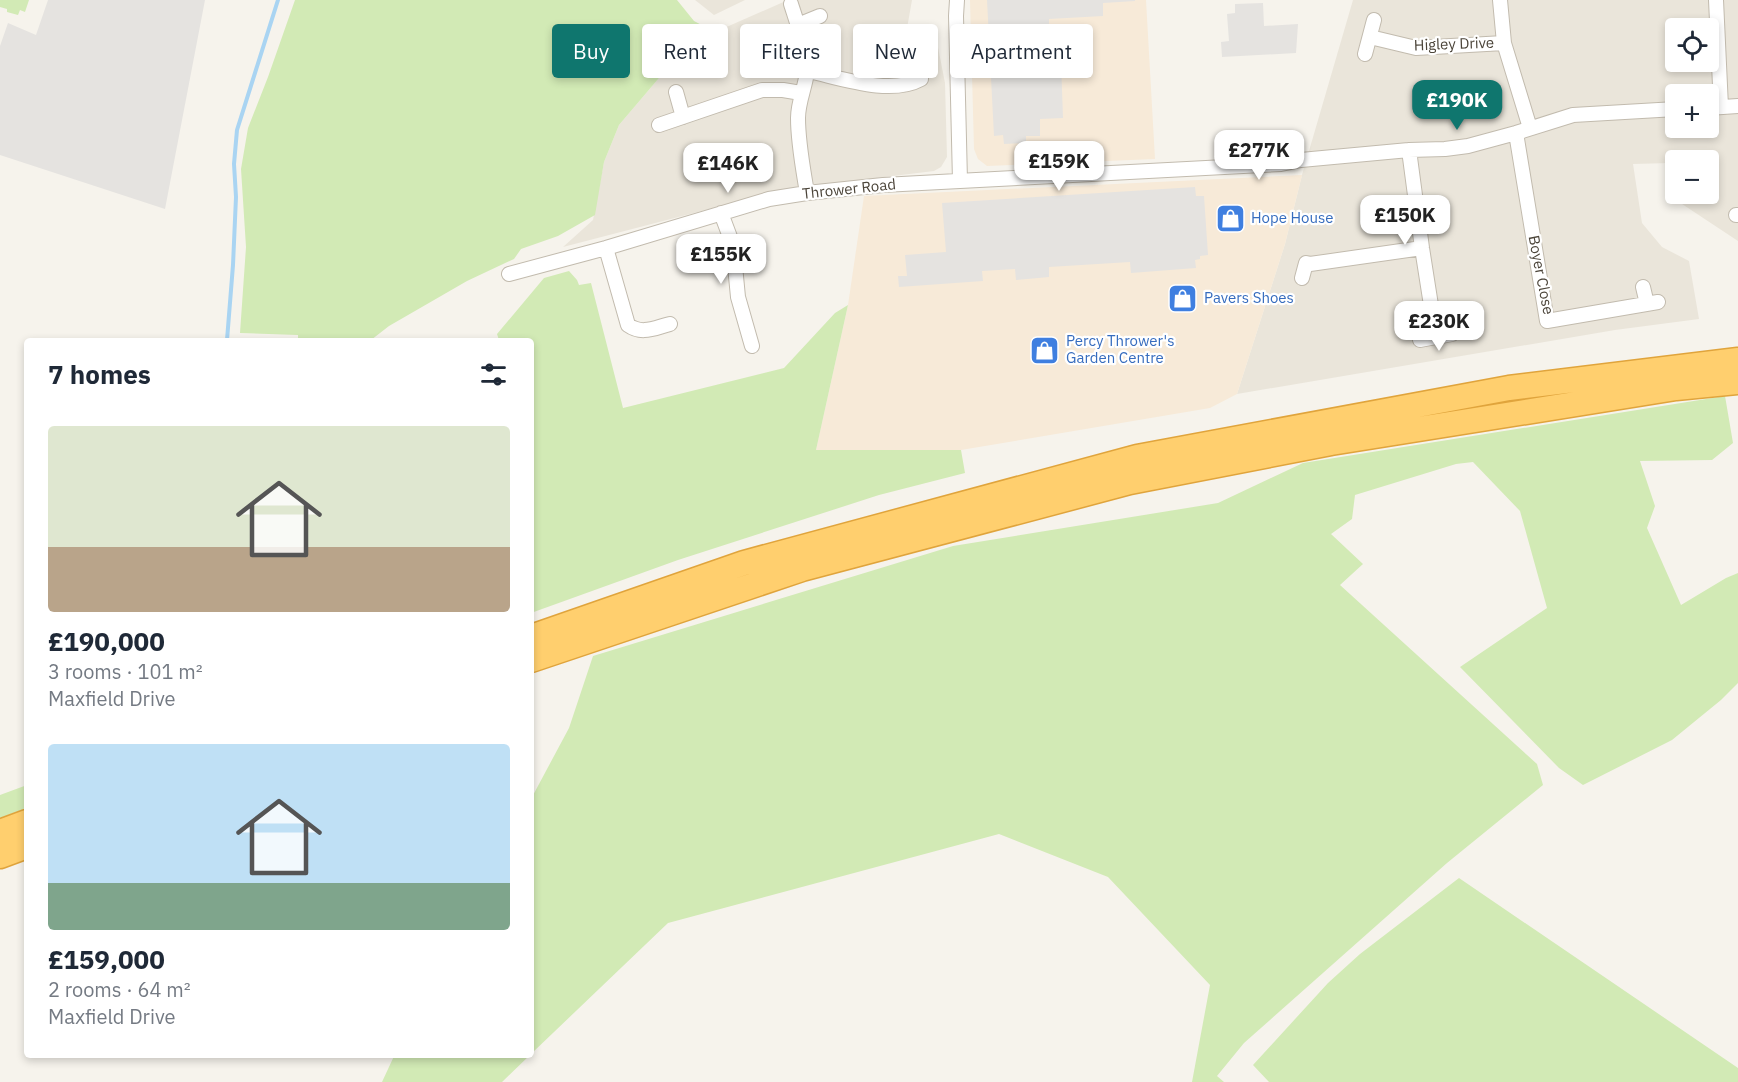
<!DOCTYPE html>
<meta charset="utf-8">
<style>
body{margin:0;font-family:"IBM Plex Sans",sans-serif;background:#f6f6f7;color:#1f2937;height:100vh;display:flex;flex-direction:column;font-size:22px;white-space:nowrap}
*{box-sizing:border-box;margin:0}
p{font-size:20px;color:#747a83}
.icon{flex:none;width:33px;height:33px;fill:none;stroke:currentColor;stroke-width:2;stroke-linecap:round;stroke-linejoin:round}
.map{position:relative;flex:1;overflow:hidden}
.side{position:absolute;left:24px;top:338px;width:510px;height:720px;display:flex;flex-direction:column;background:#fff;border-radius:6px;box-shadow:0 3px 9px #0003}
.side>*{flex:none}
.hud{position:absolute;left:552px;top:24px;width:570px;height:54px;display:flex;gap:12px}
.buttons{position:absolute;left:1665px;top:18px;display:grid;gap:12px}
.buttons a{display:grid;place-items:center;width:54px;height:54px;border-radius:6px;background:#fff;box-shadow:0 3px 9px #0003;font-size:30px}
.price{position:absolute;translate:-50% -51px;padding:0 14px;border-radius:12px;background:#fff;color:#222;font-size:20px;line-height:39px;filter:drop-shadow(0 2px 3px #0008)}
.price::after{content:'';position:absolute;left:50%;top:36px;width:18px;height:14px;margin-left:-9px;background:inherit;clip-path:polygon(0 0,100% 0,50% 100%)}
.price.active{background:#0f766e;color:#fff}
ul{padding:0;list-style:none}
li{display:grid;align-content:center;gap:12px;height:318px;padding:0 24px}
li span{display:grid;place-items:center;height:186px;border-radius:6px;color:#555}
li>.icon{margin-inline-start:auto}
span .icon{width:108px;height:108px;fill:#fffc;stroke-width:1}
li b{font-size:26px}
h2{display:flex;justify-content:space-between;align-items:center;height:72px;padding:0 24px;font-size:26px}
.chip{padding:0 21px;border-radius:6px;background:#fff;box-shadow:0 3px 9px #0003;font-size:21px;line-height:54px}
.chip.active{background:#0f766e;color:#fff}
.map>svg:first-child{display:block}
.residential{fill:#eae5da;fill-rule:evenodd}
.commercial{fill:#f7ead8}
.green{fill:#d2eab5}
.parking{fill:#e5e3e0}
.lines{fill:none;stroke-linecap:round;stroke-linejoin:round}
.stream{stroke:#a9d4f2;stroke-width:4}
.street-casing{stroke:#c2bbae;stroke-width:16}
.highway-casing{stroke:#e0a43c;stroke-width:27}
.street{stroke:#fff;stroke-width:14}
.highway{stroke:#ffcf6e;stroke-width:24}
.labels{text-anchor:middle;stroke-width:4.5;stroke-linejoin:round;paint-order:stroke}
.street-label{font-size:15px;fill:#4b4439;stroke:#fff}
.shop-label{font-size:15px;fill:#366cbe;stroke:#fff;text-anchor:start}
</style>
<div class="map">
<svg width="1738" height="1082" viewBox="0 0 1738 1082">
<rect width="100%" height="100%" fill="#f6f3ec"/>
<!-- residential -->
<path class="residential" d="M695 0H745L714 15Z
M788 0H912L906 34 919 39 936 37 945 83 947 157 941 167 934 171 786 189 563 247 593 220 604 162 619 125 659 78 683 53 706 36Z
M1353 0H1738V241L1679 202 1677 194H1708V160H1676L1675 189 1671 163 1633 164 1642 223 1662 247 1689 261 1699 319 1615 330 1237 394 1285 244 1302 175ZM1676 28H1708V62H1676ZM1676 94H1708V128H1676Z"/>
<!-- commercial -->
<path class="commercial" d="M970 0H1146L1155 159 987 166 978 159 974 149Z
M1302 175 1285 244 1237 394 1210 408 961 450H816L848 305 864 196Z"/>
<!-- green -->
<path class="green" d="M0 0H29L25 12 20 10 18 15 7 12V9L0 7Z
M295 0H677L694 21 715 32 706 36 683 53 659 78 619 125 604 162 595 215 558 236 521 249 514 259 467 281 389 326 371 340H298V335L240 333 246 247 241 169 248 128 268 77Z
M569 271 577 280 579 285 591 283 623 408 784 368 835 313 848 305 816 450H961L965 473 879 495 678 560 531 613V340H499L497 334 544 278Z
M1725 396 1733 443 1712 460 1640 461 1655 506 1647 528 1681 605 1726 578 1738 573V683L1721 700 1672 740 1583 785 1559 768 1460 667 1547 608 1520 511 1473 462 1456 464 1355 495 1352 519 1331 534 1363 564 1340 585 1537 764 1543 785 1447 863 1244 1043 1217 1076 1224 1082H1192L1210 985 1108 877 999 834 668 923 531 1054V799L569 728 593 656 953 546 1218 503 1303 463Z
M27 785V808L0 818V795Z
M1459 878 1738 1068V1082H1269L1253 1065 1328 983 1360 954Z
M395 1054H530V1055L502 1082H382Z"/>
<!-- parking -->
<path class="parking" d="M48 0H205L165 209 0 155V46L8 23 36 35Z
M987 0H1135V1L1103 3V16L1049 19V63L1061 62 1063 118 1040 119V136H1026V143L1004 144 1003 135 994 136Z
M1263 3 1264 26 1298 24 1296 53 1222 57 1221 42 1229 41 1227 14 1235 13V4Z
M1195 187 1196 196H1204L1208 255 1200 256V259L1195 260 1196 268 1131 273 1130 262 1049 267V277L1016 280 1015 269 982 271 983 281 899 287 898 276H907L905 255 946 252 942 203Z"/>
<g class="lines">
<!-- stream -->
<path class="stream" d="M227 340 233 265 236 197 234 164 237 130 278 0"/>
<defs>
<path id="street" d="M957 0 956 16 960 181
M1500 0 1504 43 1530 128
M1716 0 1721 107
M791 4C796 20 809 56 807 72 805 88 798 102 798 118 798 143 803 168 807 193
M798 25 820 16
M1370 37 1416 48 1504 43
M1365 54 1374 20
M808 71C841 78 890 96 921 79V64
M676 92 683 117
M1708 108 1738 106
M659 125 762 90H783L801 93
M1516 133 1547 321 1658 302
M1409 150 1422 248 1436 337
M721 213 733 245 738 297 752 346
M1736 215H1738
M606 248 628 325C642 335 654 328 670 324
M509 274 606 248 769 199 807 193 883 185 1281 164 1301 160 1409 150 1445 149 1468 146 1516 133 1573 115 1676 109
M1302 278 1306 263 1310 264 1422 248
M1643 287 1647 304
M1420 340 1452 334"/>
<path id="highway" d="M531 637 744 563 1137 457 1509 388 1738 360
M531 660 802 569 1130 482 1331 443 1676 388 1738 382
M0 832 27 822
M0 856 27 846"/>
</defs>
<!-- street casing -->
<use href="#street" class="street-casing"/>
<!-- highway casing -->
<use href="#highway" class="highway-casing"/>
<!-- street -->
<use href="#street" class="street"/>
<!-- highway -->
<use href="#highway" class="highway"/>
</g>
<!-- icons -->
<defs>
<symbol id="shop-square" viewBox="-11 -11 22 22"><rect x="-9" y="-9" width="18" height="18" rx="4" fill="#3f7fe0" stroke="#fff"/><path d="M-5-2.5h2.3a2.7 3.5 0 0 1 5.4 0H5L5.5 6h-11ZM-1.5-2.5h3a1.5 2.3 0 0 0-3 0Z" fill="#fff"/></symbol>
</defs>
<g fill-rule="evenodd">
<use href="#shop-square" x="1214" y="202" width="33" height="33"/>
<use href="#shop-square" x="1166" y="282" width="33" height="33"/>
<use href="#shop-square" x="1028" y="334" width="33" height="33"/>
</g>
<g class="labels">
<!-- street labels -->
<g class="street-label">
<text transform="translate(1454 44) rotate(-2)" y="5">Higley Drive</text>
<text transform="translate(849 189) rotate(-6)" y="5">Thrower Road</text>
<text transform="translate(1541 275) rotate(79)" y="5">Boyer Close</text>
</g>
<!-- shop labels -->
<g class="shop-label">
<text x="1251" y="223">Hope House</text>
<text x="1204" y="303">Pavers Shoes</text>
<text x="1066" y="346">Percy Thrower's<tspan x="1066" dy="17">Garden Centre</tspan></text>
</g>
</g>
</svg>
<div class="buttons">
<a><svg class="icon" aria-label="locate" viewBox="0 0 24 24"><circle cx="12" cy="12" r="6"/><path d="M12 2v4M12 18v4M2 12h4M18 12h4"/></svg></a>
<a>+</a>
<a>−</a>
</div>
<b class="price active" style="left:1457px;top:131px">£190K</b>
<b class="price" style="left:1259px;top:181px">£277K</b>
<b class="price" style="left:1059px;top:192px">£159K</b>
<b class="price" style="left:728px;top:194px">£146K</b>
<b class="price" style="left:1405px;top:246px">£150K</b>
<b class="price" style="left:721px;top:285px">£155K</b>
<b class="price" style="left:1439px;top:352px">£230K</b>
<div class="hud">
<a class="chip active">Buy</a>
<a class="chip">Rent</a>
<a class="chip">Filters</a>
<a class="chip">New</a>
<a class="chip">Apartment</a>
</div>
<section class="side">
<h2>7 homes<svg class="icon" aria-label="filters" viewBox="0 0 24 24"><path d="M4 7h16M4 17h16"/><circle cx="9" cy="7" r="2"/><circle cx="15" cy="17" r="2"/></svg></h2>
<ul>
<li><span style="background:linear-gradient(#dfe7d0 65%,#b9a48a 0)"><svg class="icon" aria-label="home" viewBox="0 0 24 24"><path d="M3 11l9-7 9 7M6 9v11h12V9"/></svg></span><div><b>£190,000</b><p>3 rooms · 101 m²</p><p>Maxfield Drive</p></div></li>
<li><span style="background:linear-gradient(#bfe0f5 75%,#7fa58c 0)"><svg class="icon" aria-label="home" viewBox="0 0 24 24"><path d="M3 11l9-7 9 7M6 9v11h12V9"/></svg></span><div><b>£159,000</b><p>2 rooms · 64 m²</p><p>Maxfield Drive</p></div></li>
</ul>
</section>
</div>
